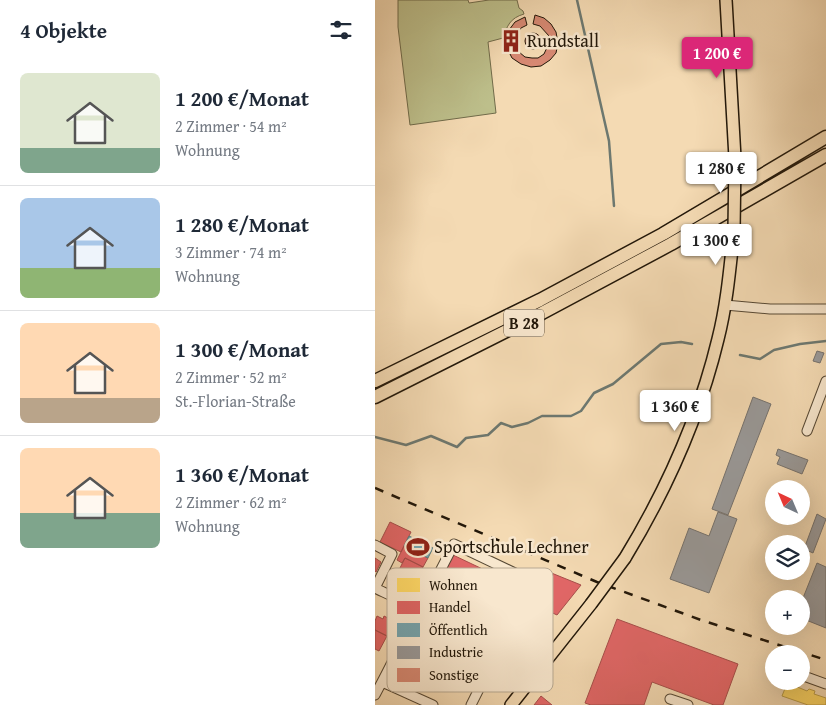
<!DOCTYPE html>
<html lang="de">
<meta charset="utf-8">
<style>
body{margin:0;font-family:"Gentium Book Plus",serif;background:#f6f6f7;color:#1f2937;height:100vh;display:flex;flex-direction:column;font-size:19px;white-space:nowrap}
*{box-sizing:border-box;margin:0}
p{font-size:16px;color:#747a83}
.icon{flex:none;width:28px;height:28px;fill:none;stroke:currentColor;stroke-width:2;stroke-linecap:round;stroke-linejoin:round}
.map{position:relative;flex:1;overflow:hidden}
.side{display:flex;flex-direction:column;background:#fff;width:375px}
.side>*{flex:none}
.needle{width:32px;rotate:316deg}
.fabs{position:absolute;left:390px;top:480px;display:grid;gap:10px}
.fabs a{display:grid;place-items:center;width:45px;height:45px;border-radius:50%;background:#fff;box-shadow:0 5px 20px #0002;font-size:25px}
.price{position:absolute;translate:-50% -42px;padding:0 11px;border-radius:5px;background:#fff;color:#222;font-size:16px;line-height:32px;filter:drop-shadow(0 1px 2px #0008)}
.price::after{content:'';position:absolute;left:50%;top:30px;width:15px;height:11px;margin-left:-8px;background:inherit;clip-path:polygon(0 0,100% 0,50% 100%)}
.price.current{background:#db2777;color:#fff}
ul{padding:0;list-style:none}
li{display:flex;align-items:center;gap:15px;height:125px;padding:0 20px}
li+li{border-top:1px solid #e0e1e3}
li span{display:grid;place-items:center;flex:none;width:140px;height:100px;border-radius:8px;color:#555}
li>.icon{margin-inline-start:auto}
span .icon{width:60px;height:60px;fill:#fffc;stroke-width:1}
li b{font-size:21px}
h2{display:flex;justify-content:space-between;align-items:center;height:60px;padding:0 20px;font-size:21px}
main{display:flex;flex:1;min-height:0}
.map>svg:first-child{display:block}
.green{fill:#bdbf8b;stroke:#706b4a}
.homes{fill:#ffd966;stroke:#bd9f4a}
.shops{fill:#e06666;stroke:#a74e4a}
.public{fill:#76a5af;stroke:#5d7a7d}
.industry{fill:#999;stroke:#75726e}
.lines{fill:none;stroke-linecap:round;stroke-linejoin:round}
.stream{stroke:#6d7870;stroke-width:2.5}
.building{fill:#d78973;stroke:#221709}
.minor-casing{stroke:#564834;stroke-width:11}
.major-casing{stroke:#221709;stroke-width:14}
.highway-casing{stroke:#221709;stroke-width:15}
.minor{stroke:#f8e7ce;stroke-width:9}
.major{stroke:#f4dab3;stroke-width:11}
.highway{stroke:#f4dab3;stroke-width:12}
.rail{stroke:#221709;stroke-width:2.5;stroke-dasharray:9 9;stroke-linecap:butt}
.major-bridge-casing{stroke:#221709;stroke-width:14;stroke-linecap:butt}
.major-bridge{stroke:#f4dab3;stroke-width:11}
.labels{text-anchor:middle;stroke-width:5;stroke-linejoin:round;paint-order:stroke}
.shield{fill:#f8e7ce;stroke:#625544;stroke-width:1}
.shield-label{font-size:16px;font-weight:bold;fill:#221709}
.poi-label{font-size:18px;fill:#221709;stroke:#f8e7ce;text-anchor:start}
.key{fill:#f8e7ce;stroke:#b8a993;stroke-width:1}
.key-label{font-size:14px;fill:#221709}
</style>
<main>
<section class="side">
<h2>4 Objekte<svg class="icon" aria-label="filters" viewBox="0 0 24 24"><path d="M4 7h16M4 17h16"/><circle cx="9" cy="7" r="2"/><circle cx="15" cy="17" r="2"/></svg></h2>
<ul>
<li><span style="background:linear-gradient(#dfe7d0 75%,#7fa58c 0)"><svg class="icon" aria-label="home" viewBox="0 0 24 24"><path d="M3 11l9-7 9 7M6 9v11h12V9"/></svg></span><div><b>1 200 €/Monat</b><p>2 Zimmer · 54 m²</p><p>Wohnung</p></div></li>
<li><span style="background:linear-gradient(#a9c7e8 70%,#8fb573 0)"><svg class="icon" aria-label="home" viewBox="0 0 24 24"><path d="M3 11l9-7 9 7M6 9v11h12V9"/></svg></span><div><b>1 280 €/Monat</b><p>3 Zimmer · 74 m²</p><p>Wohnung</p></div></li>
<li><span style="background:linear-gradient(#ffd9b3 75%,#b9a48a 0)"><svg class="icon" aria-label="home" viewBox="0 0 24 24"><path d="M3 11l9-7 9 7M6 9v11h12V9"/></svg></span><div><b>1 300 €/Monat</b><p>2 Zimmer · 52 m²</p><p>St.-Florian-Straße</p></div></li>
<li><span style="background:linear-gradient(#ffd9b3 65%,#7fa58c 0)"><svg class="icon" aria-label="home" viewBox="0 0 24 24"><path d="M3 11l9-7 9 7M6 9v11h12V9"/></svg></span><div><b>1 360 €/Monat</b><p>2 Zimmer · 62 m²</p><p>Wohnung</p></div></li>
</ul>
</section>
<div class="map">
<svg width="451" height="705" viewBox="0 0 451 705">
<rect width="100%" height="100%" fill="#f4dab3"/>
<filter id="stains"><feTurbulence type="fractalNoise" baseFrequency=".004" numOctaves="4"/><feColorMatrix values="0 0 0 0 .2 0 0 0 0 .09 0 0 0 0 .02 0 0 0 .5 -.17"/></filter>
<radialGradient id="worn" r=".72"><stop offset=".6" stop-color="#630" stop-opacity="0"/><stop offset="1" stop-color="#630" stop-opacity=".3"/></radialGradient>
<!-- green -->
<path class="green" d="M23 0H93L94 3 114 0H142L144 8 148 11 149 14C135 18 132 26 128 38L113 42 121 113 35 125 23 27Z"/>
<!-- homes -->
<path class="homes" d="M413 681 422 683 420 686 432 691 434 689 440 691 439 694 451 698V705H433L407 696Z"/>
<!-- shops -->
<path class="shops" d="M15 522 36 532 26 552 5 542Z
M29 546 53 558 48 567 30 558 27 563 22 560Z
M78 555 175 601 158 636 61 590Z
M0 558 6 562 1 572 0 571Z
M30 558 48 567 43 578 46 579 41 589 20 578Z
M169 570 206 585 182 615 171 610 175 601 159 593Z
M2 616 8 619 9 616 19 621 12 636 0 630V621Z
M242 619 363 664 348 705H339L277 682 269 705H216L210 703Z
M0 630 12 636 4 651 0 649Z
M166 696 177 705H159Z"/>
<!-- public -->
<path class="public" d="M34 536 58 548 53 558 29 546Z"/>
<!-- industry -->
<path class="industry" d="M442 351 449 353 445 363 438 361Z
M378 397 396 404 353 515 337 509Z
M403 449 433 460 427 474 402 464 405 457 401 455Z
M343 512 362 519 334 593 295 579 314 528 334 536Z
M442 514 451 519 438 553 429 549Z
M442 563 451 567V628L426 618V603Z"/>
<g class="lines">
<!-- stream -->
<path class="stream" d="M202 0 234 141 239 206
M365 355 385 359 399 350 425 344 451 341
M0 437 31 445 56 436 82 447 91 438 113 435 126 423 137 427 153 423 167 416H196L206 411 219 393 238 384 286 344 306 342 317 344"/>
</g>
<!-- building -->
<path class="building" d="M160 15 169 18 176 24 181 32 183 43 181 53 175 60 166 66 156 67 146 64 137 58 133 50 132 39 134 30 140 22 150 17 152 25 146 28 142 33 141 47 144 52 150 57 157 58H163L169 54 174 43V36L165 26 158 24Z
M150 41a8 8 0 1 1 16 0a8 8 0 1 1-16 0Z"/>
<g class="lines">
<defs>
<path id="minor" d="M350 305 395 309H451
M432 431 451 381
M0 545 17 554 0 588
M0 588C11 594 31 600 35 612 39 623 7 682 0 695
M35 610 46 608 79 544 163 584
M36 615 120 657 96 705
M120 657 134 664
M426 675 451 684
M7 682 58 705
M295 699 313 705"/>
<path id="major" d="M351 0 360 158
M250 558C292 489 324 418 343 339 352 304 355 267 359 230
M136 705 216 604"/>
<path id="highway" d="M0 381 165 300 288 234 451 137
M0 397 167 313 296 244 451 155"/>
</defs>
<!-- minor casing -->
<use href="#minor" class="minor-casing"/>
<!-- major casing -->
<use href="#major" class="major-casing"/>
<!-- highway casing -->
<use href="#highway" class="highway-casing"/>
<!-- minor -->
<use href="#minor" class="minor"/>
<!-- major -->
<use href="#major" class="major"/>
<!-- highway -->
<use href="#highway" class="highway"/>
<!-- rail -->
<path class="rail" d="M0 488 222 582 326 620 451 660"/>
<defs>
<path id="major-bridge" d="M359 230 360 158
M216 604 250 558"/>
</defs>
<!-- major-bridge casing -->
<use href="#major-bridge" class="major-bridge-casing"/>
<!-- major-bridge -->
<use href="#major-bridge" class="major-bridge"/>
</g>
<!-- icons -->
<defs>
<symbol id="building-bare" viewBox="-9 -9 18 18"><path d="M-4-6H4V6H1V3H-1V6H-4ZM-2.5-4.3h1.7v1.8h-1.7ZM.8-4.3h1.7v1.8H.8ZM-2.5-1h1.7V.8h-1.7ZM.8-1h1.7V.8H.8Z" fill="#8f2418" stroke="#f8e7ce" stroke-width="2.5" paint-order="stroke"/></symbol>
<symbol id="stadium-bare" viewBox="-9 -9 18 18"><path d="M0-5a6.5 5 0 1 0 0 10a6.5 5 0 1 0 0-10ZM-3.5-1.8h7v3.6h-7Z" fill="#8f2418" stroke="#f8e7ce" stroke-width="2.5" paint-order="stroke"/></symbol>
</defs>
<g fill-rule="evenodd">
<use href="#building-bare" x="120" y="25" width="32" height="32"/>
<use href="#stadium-bare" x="27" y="531" width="32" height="32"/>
</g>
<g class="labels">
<!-- shield labels -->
<rect class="shield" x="129" y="309.5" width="40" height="27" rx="4"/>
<g class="shield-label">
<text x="149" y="329">B 28</text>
</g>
<!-- poi labels -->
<g class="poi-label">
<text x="152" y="47">Rundstall</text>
<text x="59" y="553">Sportschule Lechner</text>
</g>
</g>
<!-- legend -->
<rect x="12" y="568" width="166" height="124" rx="8" class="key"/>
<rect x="22" y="578" width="23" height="14" fill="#ffd966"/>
<rect x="22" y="601" width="23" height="13" fill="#e06666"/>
<rect x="22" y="623" width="23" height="14" fill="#76a5af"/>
<rect x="22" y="646" width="23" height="13" fill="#999"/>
<rect x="22" y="668" width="23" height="14" fill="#d78973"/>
<g class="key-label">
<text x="54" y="590">Wohnen</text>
<text x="54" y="612">Handel</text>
<text x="54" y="635">Öffentlich</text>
<text x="54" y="657">Industrie</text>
<text x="54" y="680">Sonstige</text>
</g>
<rect width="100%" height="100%" filter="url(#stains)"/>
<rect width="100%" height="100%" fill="url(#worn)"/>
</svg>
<div class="fabs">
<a><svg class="needle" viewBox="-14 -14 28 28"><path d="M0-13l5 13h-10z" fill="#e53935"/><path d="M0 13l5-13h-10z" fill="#747a83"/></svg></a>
<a><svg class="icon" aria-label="layers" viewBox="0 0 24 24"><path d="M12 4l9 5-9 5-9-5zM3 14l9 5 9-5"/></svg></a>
<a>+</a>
<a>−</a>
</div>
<b class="price current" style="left:342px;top:79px">1 200 €</b>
<b class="price" style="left:346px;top:194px">1 280 €</b>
<b class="price" style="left:341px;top:266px">1 300 €</b>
<b class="price" style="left:300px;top:432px">1 360 €</b>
</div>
</main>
